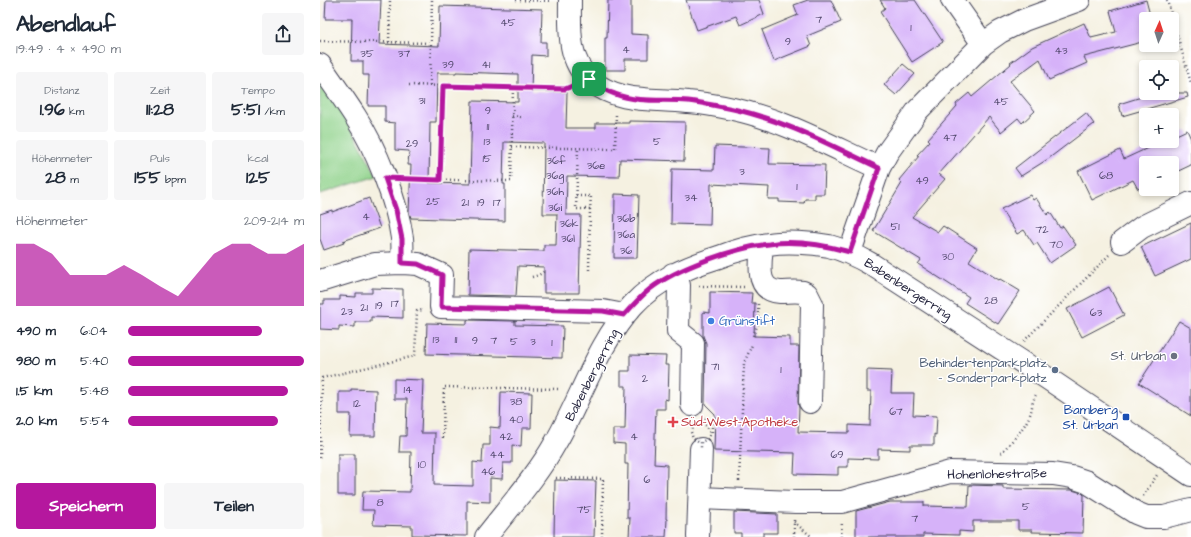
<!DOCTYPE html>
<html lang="de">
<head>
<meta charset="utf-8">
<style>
	body { margin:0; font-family:"Architects Daughter",sans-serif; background:#f6f6f7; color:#1f2937; height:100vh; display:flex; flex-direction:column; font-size:15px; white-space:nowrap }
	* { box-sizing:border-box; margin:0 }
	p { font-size:13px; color:#747a83 }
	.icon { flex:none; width:22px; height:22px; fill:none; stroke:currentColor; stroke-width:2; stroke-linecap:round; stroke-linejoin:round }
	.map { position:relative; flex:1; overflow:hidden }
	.drawer { display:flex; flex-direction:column; background:#fff; width:320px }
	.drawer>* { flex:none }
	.needle { width:26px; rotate:3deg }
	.fabs { position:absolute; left:819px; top:12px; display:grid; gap:8px }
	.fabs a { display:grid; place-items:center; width:40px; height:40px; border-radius:4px; background:#fff; box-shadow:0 2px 6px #0003; font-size:20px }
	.pin { position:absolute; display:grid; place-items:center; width:34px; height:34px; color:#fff; margin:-17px; border-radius:8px; box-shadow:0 2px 6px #0006 }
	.round { display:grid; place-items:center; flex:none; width:42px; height:42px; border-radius:4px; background:#f6f6f7 }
	.overview { display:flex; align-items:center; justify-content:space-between; height:68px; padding:0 16px }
	h1 { font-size:22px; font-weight:700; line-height:30px }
	.metrics { display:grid; grid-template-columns:repeat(3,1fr); gap:6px; height:68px; padding:4px 16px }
	.metrics div { display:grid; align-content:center; border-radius:4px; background:#f6f6f7; text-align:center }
	.metrics b { font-size:17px; font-weight:700 }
	.metrics small { font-size:11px; font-weight:400 }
	.metrics p { font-size:11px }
	.chart { height:112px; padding:8px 16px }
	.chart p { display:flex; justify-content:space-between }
	.chart svg { width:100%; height:72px; margin-top:4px; fill:#b5179e; opacity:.7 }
	.cta { display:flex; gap:8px; margin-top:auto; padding:8px 16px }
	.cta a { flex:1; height:46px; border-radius:4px; background:#b5179e; color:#fff; font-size:16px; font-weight:700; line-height:46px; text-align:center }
	.cta a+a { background:#f6f6f7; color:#1f2937 }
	ul { padding:0 16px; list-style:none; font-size:13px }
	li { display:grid; grid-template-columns:64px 48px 1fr; align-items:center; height:30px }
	li i { height:10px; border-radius:5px; background:#b5179e }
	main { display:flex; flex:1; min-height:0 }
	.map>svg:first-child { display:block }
	.green { fill:#8fd28a; stroke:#587a62 }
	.building { fill:#d6b2f9; fill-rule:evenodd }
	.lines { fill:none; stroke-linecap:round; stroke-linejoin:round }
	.minor-casing { stroke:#424154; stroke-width:24 }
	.path { stroke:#424154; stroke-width:2.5; stroke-dasharray:1 3; stroke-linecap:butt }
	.minor { stroke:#fff; stroke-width:22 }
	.path-bridge { stroke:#424154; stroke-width:2.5; stroke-dasharray:1 3; stroke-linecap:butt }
	.route-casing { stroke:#fff; stroke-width:8 }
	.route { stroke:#b5179e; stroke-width:5 }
	.shop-dot { fill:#3f7fe0; stroke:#fff; stroke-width:1.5 }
	.worship-dot { fill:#6b7280; stroke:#fff; stroke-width:1.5 }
	.service-dot { fill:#5c6f8a; stroke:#fff; stroke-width:1.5 }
	.transit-dot { fill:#1a4fb4; stroke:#fff; stroke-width:1.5 }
	.health-dot { fill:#e0444e; stroke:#fff; stroke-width:1.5 }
	.labels { text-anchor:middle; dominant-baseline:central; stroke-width:3; stroke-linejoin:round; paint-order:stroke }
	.number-label { font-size:11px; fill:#4f466a }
	.street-label { font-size:13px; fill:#22223b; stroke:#fff }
	.shop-label { font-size:13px; fill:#366cbe; stroke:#fff; text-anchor:start }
	.worship-label { font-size:13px; fill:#5b616d; stroke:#fff; text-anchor:end }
	.service-label { font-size:13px; fill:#4e5e75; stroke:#fff; text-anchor:end }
	.transit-label { font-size:13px; fill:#164399; stroke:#fff; text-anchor:end }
	.health-label { font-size:13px; fill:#be3a42; stroke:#fff; text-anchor:start }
</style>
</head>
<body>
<main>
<section class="drawer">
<div class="overview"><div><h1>Abendlauf</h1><p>19:49 · 4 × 490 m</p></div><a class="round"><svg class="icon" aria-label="share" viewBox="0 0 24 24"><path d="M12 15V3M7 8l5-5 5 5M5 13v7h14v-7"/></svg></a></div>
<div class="metrics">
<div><p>Distanz</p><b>1.96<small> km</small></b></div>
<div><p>Zeit</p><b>11:28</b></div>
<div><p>Tempo</p><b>5:51<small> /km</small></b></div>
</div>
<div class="metrics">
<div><p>Höhenmeter</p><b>28<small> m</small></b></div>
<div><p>Puls</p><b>155<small> bpm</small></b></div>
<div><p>kcal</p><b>125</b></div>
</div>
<div class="chart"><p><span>Höhenmeter</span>209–214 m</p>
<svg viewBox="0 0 160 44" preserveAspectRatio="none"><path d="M0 44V6L10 6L20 12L30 25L40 25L50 25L60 19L70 25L80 32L90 38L100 25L110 12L120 6L130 6L140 12L150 12L160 6V44z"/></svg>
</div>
<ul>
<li><b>490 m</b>6:04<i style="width:76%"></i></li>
<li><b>980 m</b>5:40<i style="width:100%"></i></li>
<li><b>1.5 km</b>5:48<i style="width:91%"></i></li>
<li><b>2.0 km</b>5:54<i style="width:85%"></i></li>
</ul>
<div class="cta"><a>Speichern</a><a>Teilen</a></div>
</section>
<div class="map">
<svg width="871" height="537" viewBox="0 0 871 537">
	<rect width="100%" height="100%" fill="#fff"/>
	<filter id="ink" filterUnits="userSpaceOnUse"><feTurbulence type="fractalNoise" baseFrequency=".025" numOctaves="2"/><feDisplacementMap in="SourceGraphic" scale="8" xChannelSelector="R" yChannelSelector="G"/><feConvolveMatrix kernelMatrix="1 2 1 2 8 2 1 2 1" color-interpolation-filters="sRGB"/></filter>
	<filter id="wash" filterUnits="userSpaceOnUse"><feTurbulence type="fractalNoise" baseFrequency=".012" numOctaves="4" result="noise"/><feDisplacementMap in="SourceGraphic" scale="16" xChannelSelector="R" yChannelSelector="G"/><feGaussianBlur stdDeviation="0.9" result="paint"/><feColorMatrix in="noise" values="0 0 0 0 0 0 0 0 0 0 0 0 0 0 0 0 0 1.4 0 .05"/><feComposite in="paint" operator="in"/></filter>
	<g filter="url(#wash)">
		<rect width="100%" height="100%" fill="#f5f1e1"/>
		<path class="green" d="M0 70 57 176 0 194Z"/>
		<g id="blocks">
			<path class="building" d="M6 0H61L59 44 119 46 120 6 222 9 221 42H226V56L212 55 211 91 247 92 246 128H276V123H309V121L365 122 364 161 300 159 299 177 247 176 246 215H261L259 293H224V267L198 266 196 296 148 295 149 249 224 251V245H236L237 214H223L224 143 184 142 183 184H185V221L91 218 89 212 91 165H88L89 151 75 150V123L65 122V106H48L49 75H43V61H31L32 19H5ZM136 72 198 74V102L152 101 150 184 109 183 110 122H116L117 73H136Z
				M288 0H311V34L328 35V59H305V70H285V38H287Z
				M366 0H439L444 14 420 25 416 16 377 30Z
				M488 0H511L521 22 487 36 491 46 454 61 442 30 478 15 474 5Z
				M560 0H595L623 42 592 62 560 12 565 8Z
				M826 0 831 19H826V41L764 57 767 63 729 80 720 59 690 81 715 111 702 123 698 118 681 132 669 117 619 174 625 179 592 217 618 232 623 226 657 248 649 261 679 280 680 279 700 291 678 324 645 303 649 297 598 264 601 260 553 231 582 183 579 180 599 156 597 155 610 141 608 139 637 106 636 104 649 93 652 97 691 64 690 63 712 47 764 23 771 38 796 32 790 11Z
				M583 64 595 74 576 95 564 85Z
				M834 93H867L868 97 802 116 799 104Z
				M766 113 774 124 728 159 701 176 695 168Z
				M867 130 871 139V165L852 174V163H826V185L818 189 813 180 772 200 758 171 800 150 804 159 843 141H852V137Z
				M395 146 450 148 449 164 505 165 504 194H495V199H485L484 203 459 202V199H448L449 187 391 184 390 225 351 224 352 169 394 170Z
				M295 194 319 195 317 258H294Z
				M710 195 713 200 716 198 727 215 730 212 740 228 743 226 756 245 730 263 717 243 714 245 704 230 697 234 681 209Z
				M49 198 60 228 23 241 24 243 4 250 0 239V214L12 210V212Z
				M871 223V259L835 276 821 247Z
				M789 287 804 315 762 337 747 309Z
				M52 288 83 289V318L51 317V322H35V327L19 326V330L0 329V304H4V300H20V296L36 297V293H52Z
				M390 292 432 293 431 303H435L434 336 470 337V346H479L478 402 479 408 478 432 529 433V425L550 426 551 391H547V370L572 371 571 393H594L593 415 617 416 616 435 614 434V445H590V450L558 449V459L528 458V467H518V475L474 474 475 453 394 451 395 414 385 404 386 343 383 336V312L390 313Z
				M147 320 195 321V325L243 326 242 358 106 354 107 323 147 324Z
				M859 321 871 328V416L819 383Z
				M310 355 346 356 345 365H349L348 400 345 399V409H336L334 464 347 465 346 519H347L346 537H309L310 518H307L308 464H305V444L293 443V429H305L306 386H301V371H310Z
				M74 379 103 380 101 433H115L114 485 153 486V462L162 463 163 445H170V427L180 428 181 392 212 393 211 428H202L201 446 192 445V463H183L182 479 170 478V502L147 501V536L92 535V526L53 525 54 510H42L43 491 90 492 91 452H79L80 436H86L87 399H74Z
				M31 389 56 390 55 436H30L31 414H19V392H31Z
				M18 454H35V495H18Z
				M235 480 276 481 274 537H234Z
				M649 485 683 486V489L752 490 762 493 764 495 763 533 712 532V530H698V521H653V532L639 531V535L603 534V537H536V511L570 502H604V506L648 507Z
				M414 512 457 514V533H443V537H421V533H414Z"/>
		</g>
	</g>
	<g filter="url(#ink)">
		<use href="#blocks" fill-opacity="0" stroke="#424154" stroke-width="1"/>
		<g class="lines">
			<g class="minor-casing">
				<path id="minor" d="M250 0C250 27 247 60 270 80 299 104 333 98 368 102 383 103 399 106 413 109 465 120 512 147 559 168
					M632 0 663 44
					M0 65C12 82 24 99 35 116 56 148 77 201 82 238 83 246 82 255 82 263
					M802 242 822 227 871 203
					M442 245C441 263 434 290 460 292 468 292 475 291 483 292L487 294 492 304 490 402
					M530 252 559 168 567 153 598 110 663 44 680 32 704 20 759 0
					M353 274 359 285 358 331 373 343 372 405
					M0 281 55 264 82 263 98 264 122 275 121 307 283 311 304 315
					M380 498 475 502H522L630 472 733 474 752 477 767 482 816 513 826 517H844L871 510
					M166 537C190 506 217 476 236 442 262 397 277 344 313 305 336 280 367 267 399 257 415 251 432 246 449 244 466 241 492 243 509 246 524 250 537 256 551 264L727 378 871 475
					M378 537 381 449"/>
			</g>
			<path class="path" d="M196 0 232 1
				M847 0 871 83
				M0 41 111 43
				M69 42 70 0
				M89 85 245 89 250 87
				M110 85 112 0
				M192 116 202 117
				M192 147 295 149 296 114
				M86 179 191 181 193 88
				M120 179 123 86
				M256 196H271L270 209H256L258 148
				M269 270 270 209
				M212 277 219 275 226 270
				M379 286 424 287
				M433 336 438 324V304
				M704 341 789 255
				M385 418 392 425V434
				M123 438 124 387 241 389
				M681 453C691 442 703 430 709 417 713 409 711 402 717 393
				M0 458 2 378 95 356 97 311 103 310
				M236 478 283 479 282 537
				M419 481 424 363 432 345
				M823 496 837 475
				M474 522 492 537
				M474 537V520
				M521 537 522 522"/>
			<use href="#minor" class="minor"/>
			<path class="path-bridge" d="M378 442 373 439 371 432 374 426 381 423 387 426 390 433 388 439 381 442V449"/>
		</g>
	</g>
	<g class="lines" filter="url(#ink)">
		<g class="route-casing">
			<path id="route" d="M269 79C277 85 285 91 295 94 318 103 344 99 368 101 383 103 398 106 413 109 464 120 512 146 559 168L530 252C504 245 475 240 449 244 414 248 357 268 330 289 320 297 312 306 304 315L283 311 121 307 122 275 98 264 82 263V239L76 210 65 178 120 180 123 86 245 89Z"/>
		</g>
		<use href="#route" class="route"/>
	</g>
	<circle class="shop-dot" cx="391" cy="321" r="4"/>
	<circle class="worship-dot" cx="854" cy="356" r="4"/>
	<circle class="service-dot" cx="735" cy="370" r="4"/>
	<rect class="transit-dot" x="802" y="413" width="8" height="8" rx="2"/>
	<path class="health-dot" d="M351 416h4v4h4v4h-4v4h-4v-4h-4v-4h4z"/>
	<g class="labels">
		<g class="number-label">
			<text x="499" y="19">7</text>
			<text x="188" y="22">45</text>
			<text x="591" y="27">1</text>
			<text x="468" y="41">9</text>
			<text x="306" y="49">4</text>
			<text x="741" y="50">43</text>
			<text x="47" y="53">35</text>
			<text x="84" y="53">37</text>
			<text x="128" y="64">39</text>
			<text x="166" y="64">41</text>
			<text x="102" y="100">31</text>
			<text x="681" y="101">45</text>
			<text x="168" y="110">9</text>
			<text x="168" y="126">11</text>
			<text x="630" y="137">47</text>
			<text x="167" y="141">13</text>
			<text x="337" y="141">5</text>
			<text x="92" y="143">29</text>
			<text x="167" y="158">15</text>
			<text x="236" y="160">36f</text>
			<text x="276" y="165">36e</text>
			<text x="422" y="171">3</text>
			<text x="235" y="175">36g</text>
			<text x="786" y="175">68</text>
			<text x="602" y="180">49</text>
			<text x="477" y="186">1</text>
			<text x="235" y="191">36h</text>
			<text x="371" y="197">34</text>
			<text x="113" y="201">25</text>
			<text x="145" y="202">21</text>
			<text x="161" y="202">19</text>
			<text x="177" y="202">17</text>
			<text x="235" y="207">36i</text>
			<text x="46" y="216">4</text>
			<text x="306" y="218">36b</text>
			<text x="249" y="223">36k</text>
			<text x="575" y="226">51</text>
			<text x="722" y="229">72</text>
			<text x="306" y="234">36a</text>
			<text x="248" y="238">36l</text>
			<text x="736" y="244">70</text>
			<text x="306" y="250">36</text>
			<text x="628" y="256">30</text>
			<text x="671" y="300">28</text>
			<text x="75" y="303">17</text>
			<text x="59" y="305">19</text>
			<text x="44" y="307">21</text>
			<text x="27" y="311">23</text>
			<text x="776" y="312">63</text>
			<text x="116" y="339">13</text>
			<text x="136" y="339">11</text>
			<text x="155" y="340">9</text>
			<text x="174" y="340">7</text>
			<text x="194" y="341">5</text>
			<text x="213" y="341">3</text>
			<text x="232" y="342">1</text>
			<text x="395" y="366">71</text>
			<text x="461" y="369">1</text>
			<text x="325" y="378">2</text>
			<text x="88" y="389">14</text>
			<text x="196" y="401">38</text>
			<text x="37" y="403">12</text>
			<text x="576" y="411">67</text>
			<text x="196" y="419">40</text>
			<text x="186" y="436">42</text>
			<text x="314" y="436">4</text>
			<text x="177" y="454">44</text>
			<text x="517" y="454">69</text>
			<text x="102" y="464">10</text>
			<text x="168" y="471">46</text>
			<text x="327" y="479">6</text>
			<text x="60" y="502">8</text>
			<text x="706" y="506">5</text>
			<text x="264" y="509">75</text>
			<text x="595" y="518">7</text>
		</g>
		<g class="street-label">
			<text transform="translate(588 289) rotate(33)">Babenbergerring</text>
			<text transform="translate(272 375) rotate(-63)">Babenbergerring</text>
			<text transform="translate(677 474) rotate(-1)">Hohenlohestraße</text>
		</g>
		<g class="shop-label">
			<text x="399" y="321">Grünstift</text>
		</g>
		<g class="worship-label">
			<text x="846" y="356">St. Urban</text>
		</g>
		<g class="service-label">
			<text x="727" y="363">Behindertenparkplatz<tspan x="727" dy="15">- Sonderparkplatz</tspan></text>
		</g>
		<g class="transit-label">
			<text x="798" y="410">Bamberg<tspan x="798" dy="15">St. Urban</tspan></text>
		</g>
		<g class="health-label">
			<text x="361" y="422">Süd-West-Apotheke</text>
		</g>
	</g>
</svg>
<div class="fabs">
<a><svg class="needle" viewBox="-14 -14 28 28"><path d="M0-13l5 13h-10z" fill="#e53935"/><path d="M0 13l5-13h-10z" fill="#747a83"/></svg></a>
<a><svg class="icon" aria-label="locate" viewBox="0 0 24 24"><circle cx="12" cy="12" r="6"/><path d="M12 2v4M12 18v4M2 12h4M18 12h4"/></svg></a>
<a>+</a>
<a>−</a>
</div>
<div class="pin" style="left:269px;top:79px;background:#1e9e55"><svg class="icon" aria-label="arrive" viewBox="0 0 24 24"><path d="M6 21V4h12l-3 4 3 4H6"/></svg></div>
</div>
</main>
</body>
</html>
